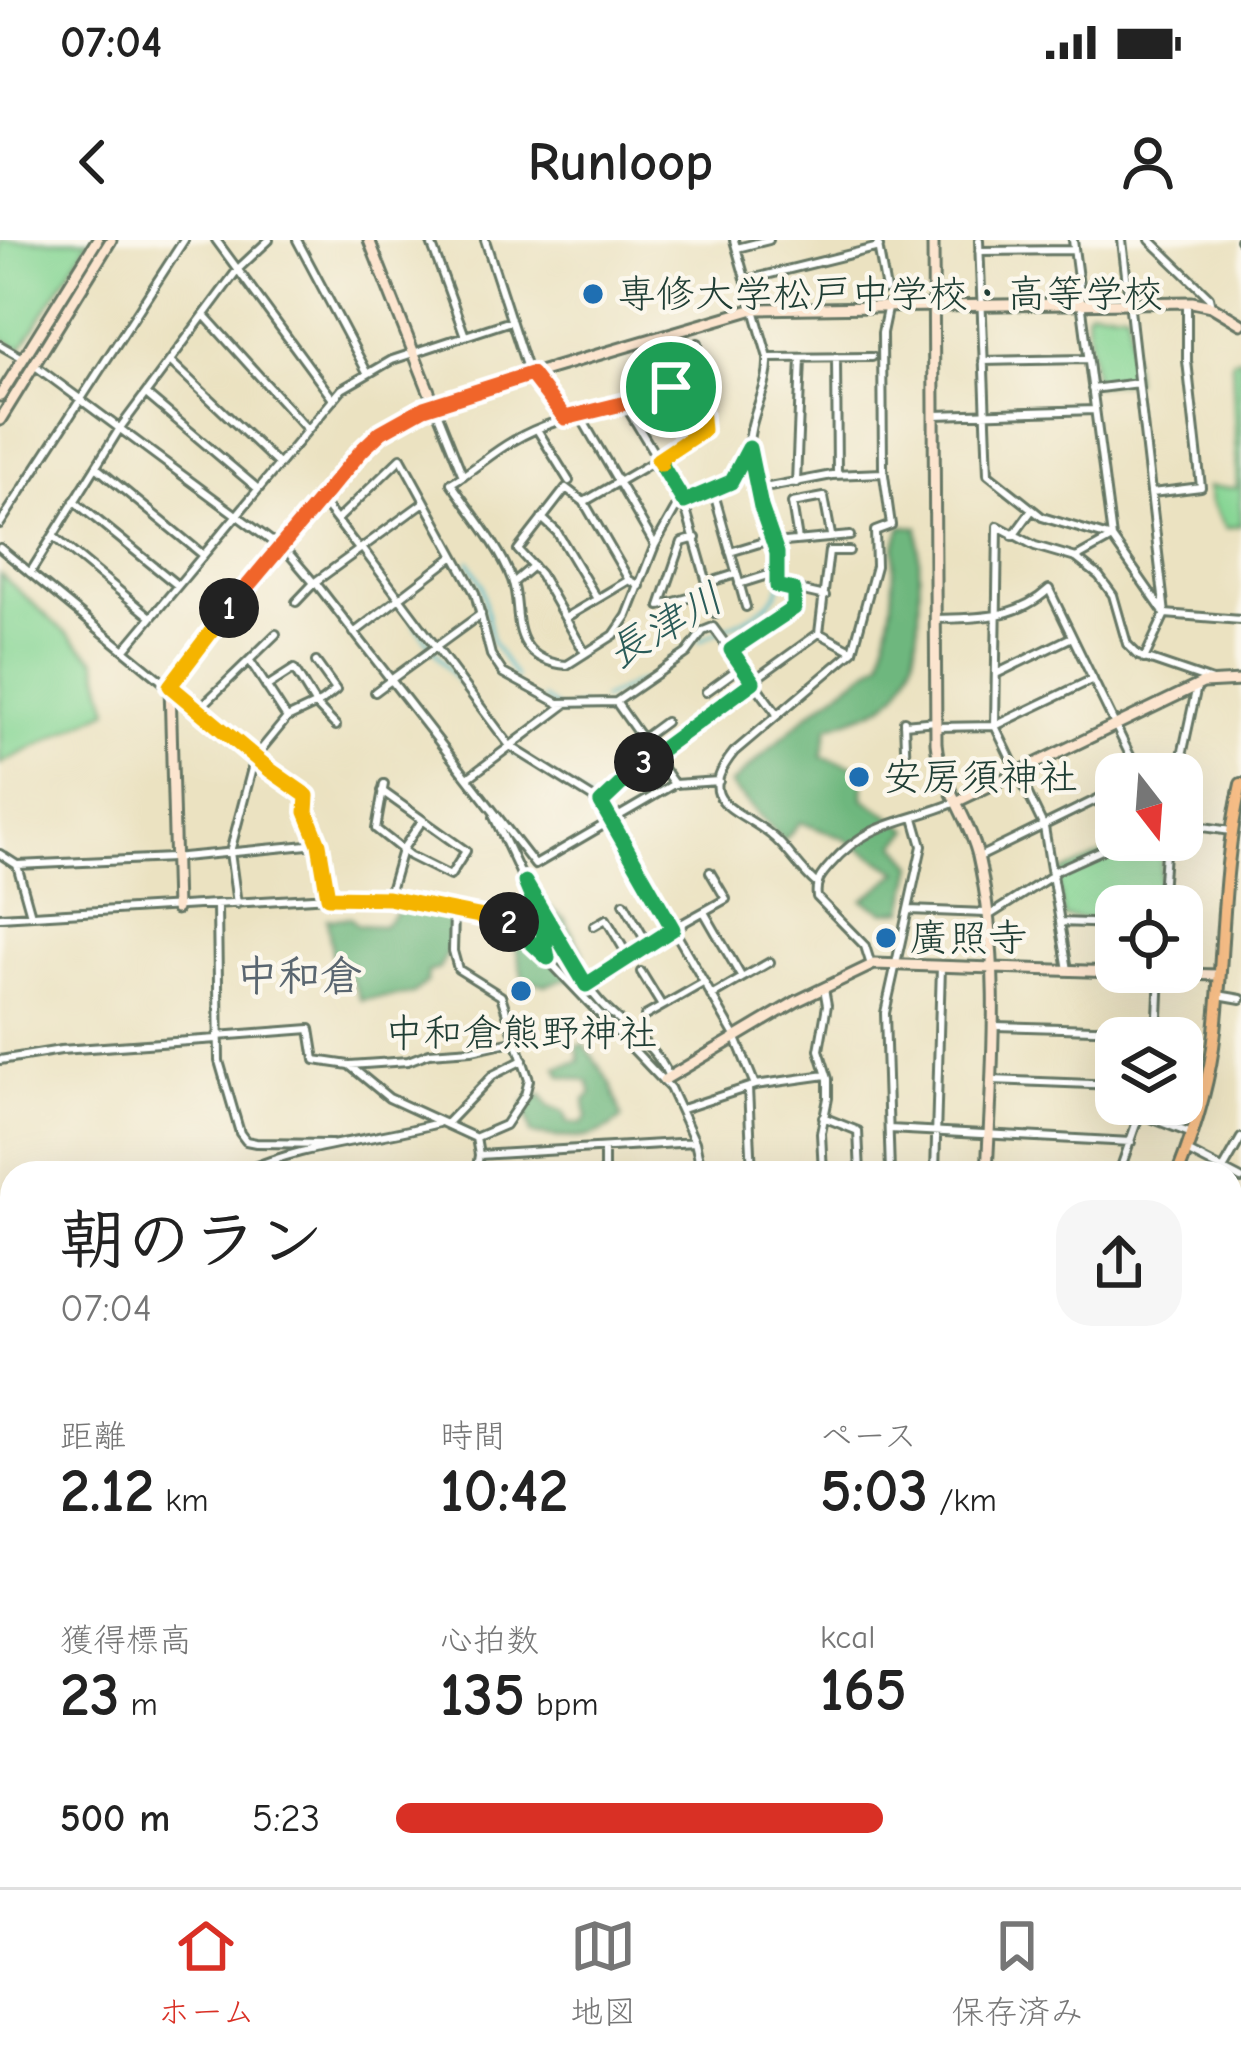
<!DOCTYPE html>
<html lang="ja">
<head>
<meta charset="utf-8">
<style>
	body { margin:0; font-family:"Comic Neue","Klee One",sans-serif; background:#f6f6f6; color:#222; height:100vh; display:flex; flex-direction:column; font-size:45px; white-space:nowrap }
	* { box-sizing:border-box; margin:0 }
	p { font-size:39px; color:#767676 }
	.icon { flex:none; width:66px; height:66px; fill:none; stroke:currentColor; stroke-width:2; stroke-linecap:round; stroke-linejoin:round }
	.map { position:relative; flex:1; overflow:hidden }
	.side { position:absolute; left:0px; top:921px; width:1242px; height:726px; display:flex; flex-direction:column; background:#fff; border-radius:36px 36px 0 0; box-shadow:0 12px 48px #0002 }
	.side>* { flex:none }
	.needle { width:78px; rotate:163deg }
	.fabs { position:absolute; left:1095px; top:513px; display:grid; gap:24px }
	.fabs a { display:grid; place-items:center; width:108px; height:108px; border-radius:24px; background:#fff; box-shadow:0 12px 48px #0002; font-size:60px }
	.pin { position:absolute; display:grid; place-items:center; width:102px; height:102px; color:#fff; margin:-51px; border:6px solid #fff; border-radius:50%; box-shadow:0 3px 12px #0007 }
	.km { position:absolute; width:60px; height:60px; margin:-30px; border-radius:50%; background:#222; color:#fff; font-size:33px; line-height:60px; text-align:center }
	.round { display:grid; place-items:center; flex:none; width:126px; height:126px; border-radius:36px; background:#f6f6f6 }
	.overview { display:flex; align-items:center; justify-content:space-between; height:204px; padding:0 60px }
	h1 { font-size:66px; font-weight:800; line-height:90px }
	.metrics { display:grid; grid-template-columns:repeat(3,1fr); gap:18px; height:204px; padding:12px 60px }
	.metrics div { display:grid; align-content:center }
	.metrics b { font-size:60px; font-weight:800 }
	.metrics small { font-size:33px; font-weight:400 }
	.metrics p { font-size:33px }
	ul { padding:0 60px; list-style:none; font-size:39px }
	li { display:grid; grid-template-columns:192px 144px 1fr; align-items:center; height:90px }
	li i { height:30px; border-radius:15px; background:#d93025 }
	.status { display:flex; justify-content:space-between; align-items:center; height:84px; padding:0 60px; background:#fff; direction:ltr }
	.status svg { height:33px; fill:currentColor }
	header { display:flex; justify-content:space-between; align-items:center; height:156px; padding:0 60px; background:#fff; font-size:54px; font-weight:800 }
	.menu { display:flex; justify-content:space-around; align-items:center; height:168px; border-top:3px solid #e0e0e0; background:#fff; font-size:33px; color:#767676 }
	.menu a { display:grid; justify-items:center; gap:6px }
	.menu .on { color:#d93025 }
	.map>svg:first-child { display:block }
	.green { fill:#88d695; stroke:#548a64; stroke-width:3 }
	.forest { fill:#6eb77e; stroke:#467a59; stroke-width:3 }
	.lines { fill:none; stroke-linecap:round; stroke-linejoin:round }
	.stream { stroke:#4ebbc9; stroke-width:3 }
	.street-casing { stroke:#667765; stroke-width:12 }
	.secondary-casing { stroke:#667765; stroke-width:15 }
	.highway-casing { stroke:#667765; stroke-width:16 }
	.street { stroke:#fff; stroke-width:6 }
	.secondary { stroke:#fce5cf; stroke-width:9 }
	.highway { stroke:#f7be87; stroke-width:10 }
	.split-1-casing { stroke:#fff; stroke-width:24 }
	.split-2-casing { stroke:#fff; stroke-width:24 }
	.split-3-casing { stroke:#fff; stroke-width:24 }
	.split-4-casing { stroke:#fff; stroke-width:24 }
	.split-5-casing { stroke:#fff; stroke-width:24 }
	.split-1 { stroke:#f0652b; stroke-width:15 }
	.split-2 { stroke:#f5b400; stroke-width:15 }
	.split-3 { stroke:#22a559; stroke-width:15 }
	.split-4 { stroke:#22a559; stroke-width:15 }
	.split-5 { stroke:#f5b400; stroke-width:15 }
	.poi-dot { fill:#1f6fb2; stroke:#fbf7ec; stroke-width:4.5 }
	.labels { text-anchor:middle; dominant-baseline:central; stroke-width:9; stroke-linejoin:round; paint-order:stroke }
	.poi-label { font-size:39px; fill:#1f3d34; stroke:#fbf7ec; text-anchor:start }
	.water-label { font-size:42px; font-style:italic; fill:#2b5c59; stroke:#fbf7ec }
	.neighbourhood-label { font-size:42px; font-weight:bold; fill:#5a6670; stroke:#fbf7ec }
</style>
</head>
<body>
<div class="status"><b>07:04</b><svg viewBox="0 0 49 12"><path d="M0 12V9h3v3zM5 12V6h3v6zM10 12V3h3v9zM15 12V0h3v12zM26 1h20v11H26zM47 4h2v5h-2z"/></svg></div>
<header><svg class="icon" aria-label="back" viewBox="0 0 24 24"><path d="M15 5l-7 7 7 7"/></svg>Runloop<svg class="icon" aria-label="person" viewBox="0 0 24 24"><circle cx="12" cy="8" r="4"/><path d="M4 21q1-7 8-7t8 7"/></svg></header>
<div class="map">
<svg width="1241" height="1647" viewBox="0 0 1241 1647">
	<rect width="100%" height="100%" fill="#fbf7ec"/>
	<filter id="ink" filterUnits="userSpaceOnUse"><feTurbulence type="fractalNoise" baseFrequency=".00833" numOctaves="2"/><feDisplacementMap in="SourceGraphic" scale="24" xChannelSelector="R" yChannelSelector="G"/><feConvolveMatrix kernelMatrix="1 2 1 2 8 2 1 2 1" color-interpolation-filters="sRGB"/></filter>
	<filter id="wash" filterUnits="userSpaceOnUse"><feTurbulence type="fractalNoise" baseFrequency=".004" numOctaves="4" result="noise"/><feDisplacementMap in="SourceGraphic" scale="48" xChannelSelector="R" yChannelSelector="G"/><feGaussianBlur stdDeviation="2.7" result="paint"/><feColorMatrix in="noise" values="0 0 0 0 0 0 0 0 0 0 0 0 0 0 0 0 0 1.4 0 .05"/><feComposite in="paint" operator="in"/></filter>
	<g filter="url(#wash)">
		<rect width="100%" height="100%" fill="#ebe2c1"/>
		<path class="green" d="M0 0H89L21 109 0 97Z
			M1090 69 1127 71 1134 141 1095 145 1086 73Z
			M1241 117V285L1226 288 1211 262 1208 247 1237 248 1232 121Z
			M0 334 96 420 109 470 0 524Z
			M1133 600H1163L1158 666H1116V681L1064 677 1057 635Z"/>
		<path class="forest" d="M902 286 918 287C919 334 929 428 889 461 874 473 846 480 828 487L822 517 864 529 863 558 910 590 896 604 914 625 904 670 885 672 863 660 899 632 843 598 800 582 784 601 730 545 811 472 882 420 892 363 895 306Z
			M545 663 565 680 584 714 577 720 594 755 591 756 573 737 546 745 523 739 516 707 496 695 495 686 522 694 544 684 540 664Z
			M401 668 451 677 449 708 439 729 428 732 427 742 413 754 361 760 348 733 333 719 327 679 351 678 357 685 383 686Z
			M584 804 611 844 622 878C594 905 565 898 531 894L524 863 541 854 549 866 564 872 568 883 582 884 587 878 585 860 592 853 588 841 561 836 557 827 580 821 577 806Z"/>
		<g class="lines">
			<path class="stream" d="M469 321 482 344 492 402 516 438
				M413 382 461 446
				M699 401C740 378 798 369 779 309
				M669 421 686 409
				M543 458 562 472 581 466
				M602 459 642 440
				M510 511 595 564
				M0 1116 12 1115
				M1230 1129 1241 1132"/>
		</g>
	</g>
	<g filter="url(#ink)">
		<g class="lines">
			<g class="street-casing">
				<path id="street" d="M216 0 332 158
					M297 0 367 132
					M430 0 465 96
					M485 0 529 135
					M734 0 768 118C770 148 748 177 749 209 749 256 786 299 777 345L825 356
					M877 0 886 50
					M979 0 988 234 1042 277 1112 298
					M1073 0 1112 298 1165 374 1241 380
					M1122 0 1165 374 1144 419
					M1150 0 1209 57 1211 66
					M1240 0H1241
					M737 8 769 0
					M979 11 1074 10
					M746 40 879 7
					M204 75 306 188
					M0 105 23 118
					M836 117 837 234
					M768 118 872 117
					M983 121 1087 119
					M171 122 277 223
					M34 125 278 306
					M531 134 565 178
					M699 145C673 147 661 153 636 160 595 172 551 178 513 201 491 213 473 231 451 243 472 274 499 305 512 340 520 360 514 385 526 404 534 418 552 424 567 425L614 395 627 376 655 305 677 266 731 242 749 208
					M1092 149 1138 143
					M146 154 257 248
					M624 163 684 263 716 374
					M434 164 463 236
					M579 174 655 305
					M935 175 1095 170
					M538 191 569 241
					M96 227 202 314
					M796 243 801 118
					M764 248 832 235 883 233
					M713 250 746 367
					M1152 253 1201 247 1187 121V62
					M320 259 358 308
					M74 261 177 345
					M584 262 566 248 518 310 540 334 585 413
					M542 278 557 292 597 359
					M337 280 401 218 475 353 491 415 503 433 558 463 616 462 687 413 703 391 713 387 777 474
					M0 284 184 0
					M53 296 151 377
					M1013 296 1032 270
					M696 298 682 302 660 366 710 352
					M798 300 792 263 824 257 831 295
					M774 303 850 296
					M0 308 270 530 307 556 306 572 319 604 328 657
					M362 308 510 506 601 563 735 796 755 845
					M730 312 763 302
					M291 316 314 343
					M1076 318 1112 298
					M30 333 120 188 238 29 269 0
					M315 342 535 625 674 544 719 541
					M513 343 533 326
					M707 343 736 334
					M739 344 771 334
					M640 346 629 340 584 262 701 194 698 103
					M296 362 315 342 423 263
					M565 378 629 340
					M936 379C978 378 1017 379 1049 349L1139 534
					M354 393 454 316
					M819 393 829 311H849
					M125 409 342 149 392 120 511 81
					M731 410 794 368V350
					M250 421 287 478
					M996 434 1072 397
					M392 439 481 374
					M266 447 294 429 316 465 336 486
					M375 452 391 440
					M706 452 742 426
					M616 462 674 544
					M198 470 276 394
					M904 481 906 532
					M904 484 936 481
					M936 487 995 486 1093 439
					M642 499 665 482
					M1148 534 1181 519
					M1178 534 1197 446
					M468 538 566 464
					M382 551 466 611 450 636 410 616 376 589 384 544
					M601 563 653 513 819 393 853 411
					M494 577 524 641
					M1182 584 1231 591
					M0 614 17 625 31 675
					M979 617 1116 550
					M17 625 172 618 318 604
					M1053 632 1124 600
					M525 642C554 679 568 726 600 762 624 789 655 803 669 837
					M817 644C799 629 788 608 771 595 739 568 692 564 734 512L853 411 876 326 875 291 891 285 883 228 882 93 887 69
					M530 653 543 688 547 715
					M388 658 402 610 422 581
					M624 663 647 703
					M237 664 230 612 255 517 287 478 321 462 336 450 316 422
					M217 666 219 821 240 893 246 901 256 903 331 904
					M1161 666 1166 600
					M909 670 986 673
					M704 672 742 738 770 722
					M454 673 453 711 458 729 501 756 529 840 525 855 505 885 477 897
					M990 675 1053 635
					M0 677 346 656 388 658 514 684 670 848 695 902 702 933
					M1060 682 1116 684
					M594 686 606 679 628 716
					M871 725 865 706 817 657C815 642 821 635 831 624 869 580 907 583 956 562
					M1068 730 1044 587 995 486 998 286 1035 306 1076 318 1099 336 1113 355 1127 404 1139 416 1212 441
					M641 732 662 766
					M587 744 647 703 726 659 710 632
					M1218 755 1241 759
					M711 756 742 738
					M645 776 703 743
					M995 786 1159 791
					M217 796 310 789 315 820 349 825 389 858 476 898 479 915 476 933
					M1157 798 1160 732
					M0 820 61 810 217 799
					M350 825 408 821 429 813 472 810 517 800
					M991 840 1116 845
					M748 848 752 933
					M682 869 755 845 826 835
					M1140 874 1192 894
					M823 877 858 891 860 933
					M446 884 493 835 523 820
					M889 889 1131 902
					M604 910V933
					M1187 911 1241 939
					M479 915 695 902
					M240 933C302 904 372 901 438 883
					M823 933 821 893 828 858V839L819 810 827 765 824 748
					M890 933 885 773 922 606 914 578
					M935 933 941 726
					M1119 933 1143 864
					M1221 933 1241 898
					M0 966 12 965
					M1230 1076 1241 1080
					M1230 1122 1241 1126
					M1 1155 12 1183
					M1230 1165 1241 1139
					M1230 1214H1241
					M0 1263 12 1258
					M1240 1429 1241 1412
					M0 1447 12 1476
					M0 1504 12 1499
					M1230 1527 1241 1525
					M0 1575 12 1605
					M75 1635 79 1647
					M184 1635 188 1647
					M239 1635 244 1647
					M295 1635 300 1647
					M401 1635 406 1647
					M519 1635 530 1647
					M558 1635 568 1647
					M622 1635 641 1647
					M709 1635 732 1647
					M989 1635 1023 1647
					M0 1644 23 1635
					M41 1647 71 1635
					M317 1647 346 1635
					M441 1647 446 1635
					M583 1647 592 1635
					M678 1647 685 1635
					M771 1647 774 1635
					M891 1647 894 1635
					M956 1647 967 1635"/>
			</g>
			<g class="secondary-casing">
				<path id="secondary" d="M369 0 434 164
					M933 0 936 503C940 544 969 577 978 616 1002 721 992 827 987 933
					M0 156 97 0
					M0 180 111 0
					M956 562 1203 443 1241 441
					M176 669 170 445 278 306 362 210 398 181 434 164 529 135 754 69 1192 62 1211 66 1241 84
					M1118 732 1218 735
					M664 840 797 761 874 724 1116 732
					M1230 1084 1241 1087
					M1230 1115 1241 1118
					M0 1315 12 1346
					M1230 1431 1241 1429
					M126 1635 130 1647
					M1048 1647 1058 1635"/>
			</g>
			<g class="highway-casing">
				<path id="highway" d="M1178 933C1196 887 1210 840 1215 791 1224 708 1222 626 1241 544
					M830 1647 834 1635"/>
			</g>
			<use href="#street" class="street"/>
			<use href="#secondary" class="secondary"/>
			<use href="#highway" class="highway"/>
		</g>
	</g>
	<g class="lines" filter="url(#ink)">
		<g class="split-1-casing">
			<path id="split-1" d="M229 368 362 210 381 192 424 168 531 134 565 178 638 160 671 147"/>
		</g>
		<g class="split-2-casing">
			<path id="split-2" d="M229 368 170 446 270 530 307 556 306 572 319 604 328 657 388 658 509 682"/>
		</g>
		<g class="split-3-casing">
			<path id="split-3" d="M509 682 548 718 540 678 525 642 586 745 673 689 601 563 644 522"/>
		</g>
		<g class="split-4-casing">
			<path id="split-4" d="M644 522 753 442 731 410 794 368V350L777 346V313L761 267 749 208 731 242 684 262 661 224"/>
		</g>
		<g class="split-5-casing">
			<path id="split-5" d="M661 224 658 220 703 190 699 145 671 147"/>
		</g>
		<use href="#split-1" class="split-1"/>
		<use href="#split-2" class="split-2"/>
		<use href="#split-3" class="split-3"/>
		<use href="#split-4" class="split-4"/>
		<use href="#split-5" class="split-5"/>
	</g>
	<g class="poi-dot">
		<circle cx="593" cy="54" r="12"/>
		<circle cx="859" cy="537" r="12"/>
		<circle cx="886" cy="698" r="12"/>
		<circle cx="521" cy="751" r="12"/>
	</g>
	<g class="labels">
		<g class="poi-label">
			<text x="617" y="54">専修大学松戸中学校・高等学校</text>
			<text x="883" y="537">安房須神社</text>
			<text x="910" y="698">廣照寺</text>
			<text x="521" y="793" text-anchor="middle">中和倉熊野神社</text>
		</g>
		<g class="water-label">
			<text transform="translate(665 386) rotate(-30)">長津川</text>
		</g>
		<g class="neighbourhood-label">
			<text x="299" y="736">中和倉</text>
		</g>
	</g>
</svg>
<div class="fabs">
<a><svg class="needle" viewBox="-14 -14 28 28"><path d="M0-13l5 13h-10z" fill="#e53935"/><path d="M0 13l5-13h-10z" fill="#767676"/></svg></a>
<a><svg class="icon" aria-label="locate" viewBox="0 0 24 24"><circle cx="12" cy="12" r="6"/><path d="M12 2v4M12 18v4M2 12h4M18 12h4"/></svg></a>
<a><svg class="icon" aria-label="layers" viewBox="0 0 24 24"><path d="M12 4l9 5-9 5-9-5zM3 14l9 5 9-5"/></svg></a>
</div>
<div class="pin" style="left:671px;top:147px;background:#1e9e55"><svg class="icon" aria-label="arrive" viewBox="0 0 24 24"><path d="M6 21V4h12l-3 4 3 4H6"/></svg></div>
<b class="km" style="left:229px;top:368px">1</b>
<b class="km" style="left:509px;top:682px">2</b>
<b class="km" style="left:644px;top:522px">3</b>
<section class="side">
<div class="overview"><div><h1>朝のラン</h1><p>07:04</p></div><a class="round"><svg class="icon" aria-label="share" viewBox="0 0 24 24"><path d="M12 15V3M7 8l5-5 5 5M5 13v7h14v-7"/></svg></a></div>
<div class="metrics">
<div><p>距離</p><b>2.12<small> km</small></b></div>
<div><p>時間</p><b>10:42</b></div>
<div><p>ペース</p><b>5:03<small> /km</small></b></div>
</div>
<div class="metrics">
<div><p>獲得標高</p><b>23<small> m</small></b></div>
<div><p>心拍数</p><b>135<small> bpm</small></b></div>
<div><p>kcal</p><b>165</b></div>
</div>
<ul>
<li><b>500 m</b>5:23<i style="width:62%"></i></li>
</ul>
</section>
</div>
<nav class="menu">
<a class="on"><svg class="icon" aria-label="home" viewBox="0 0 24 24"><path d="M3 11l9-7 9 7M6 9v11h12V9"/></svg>ホーム</a>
<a><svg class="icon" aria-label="map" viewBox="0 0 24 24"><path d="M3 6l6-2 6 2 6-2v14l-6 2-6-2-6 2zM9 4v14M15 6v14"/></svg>地図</a>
<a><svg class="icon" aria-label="saved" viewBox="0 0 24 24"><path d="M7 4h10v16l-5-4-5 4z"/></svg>保存済み</a>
</nav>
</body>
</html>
